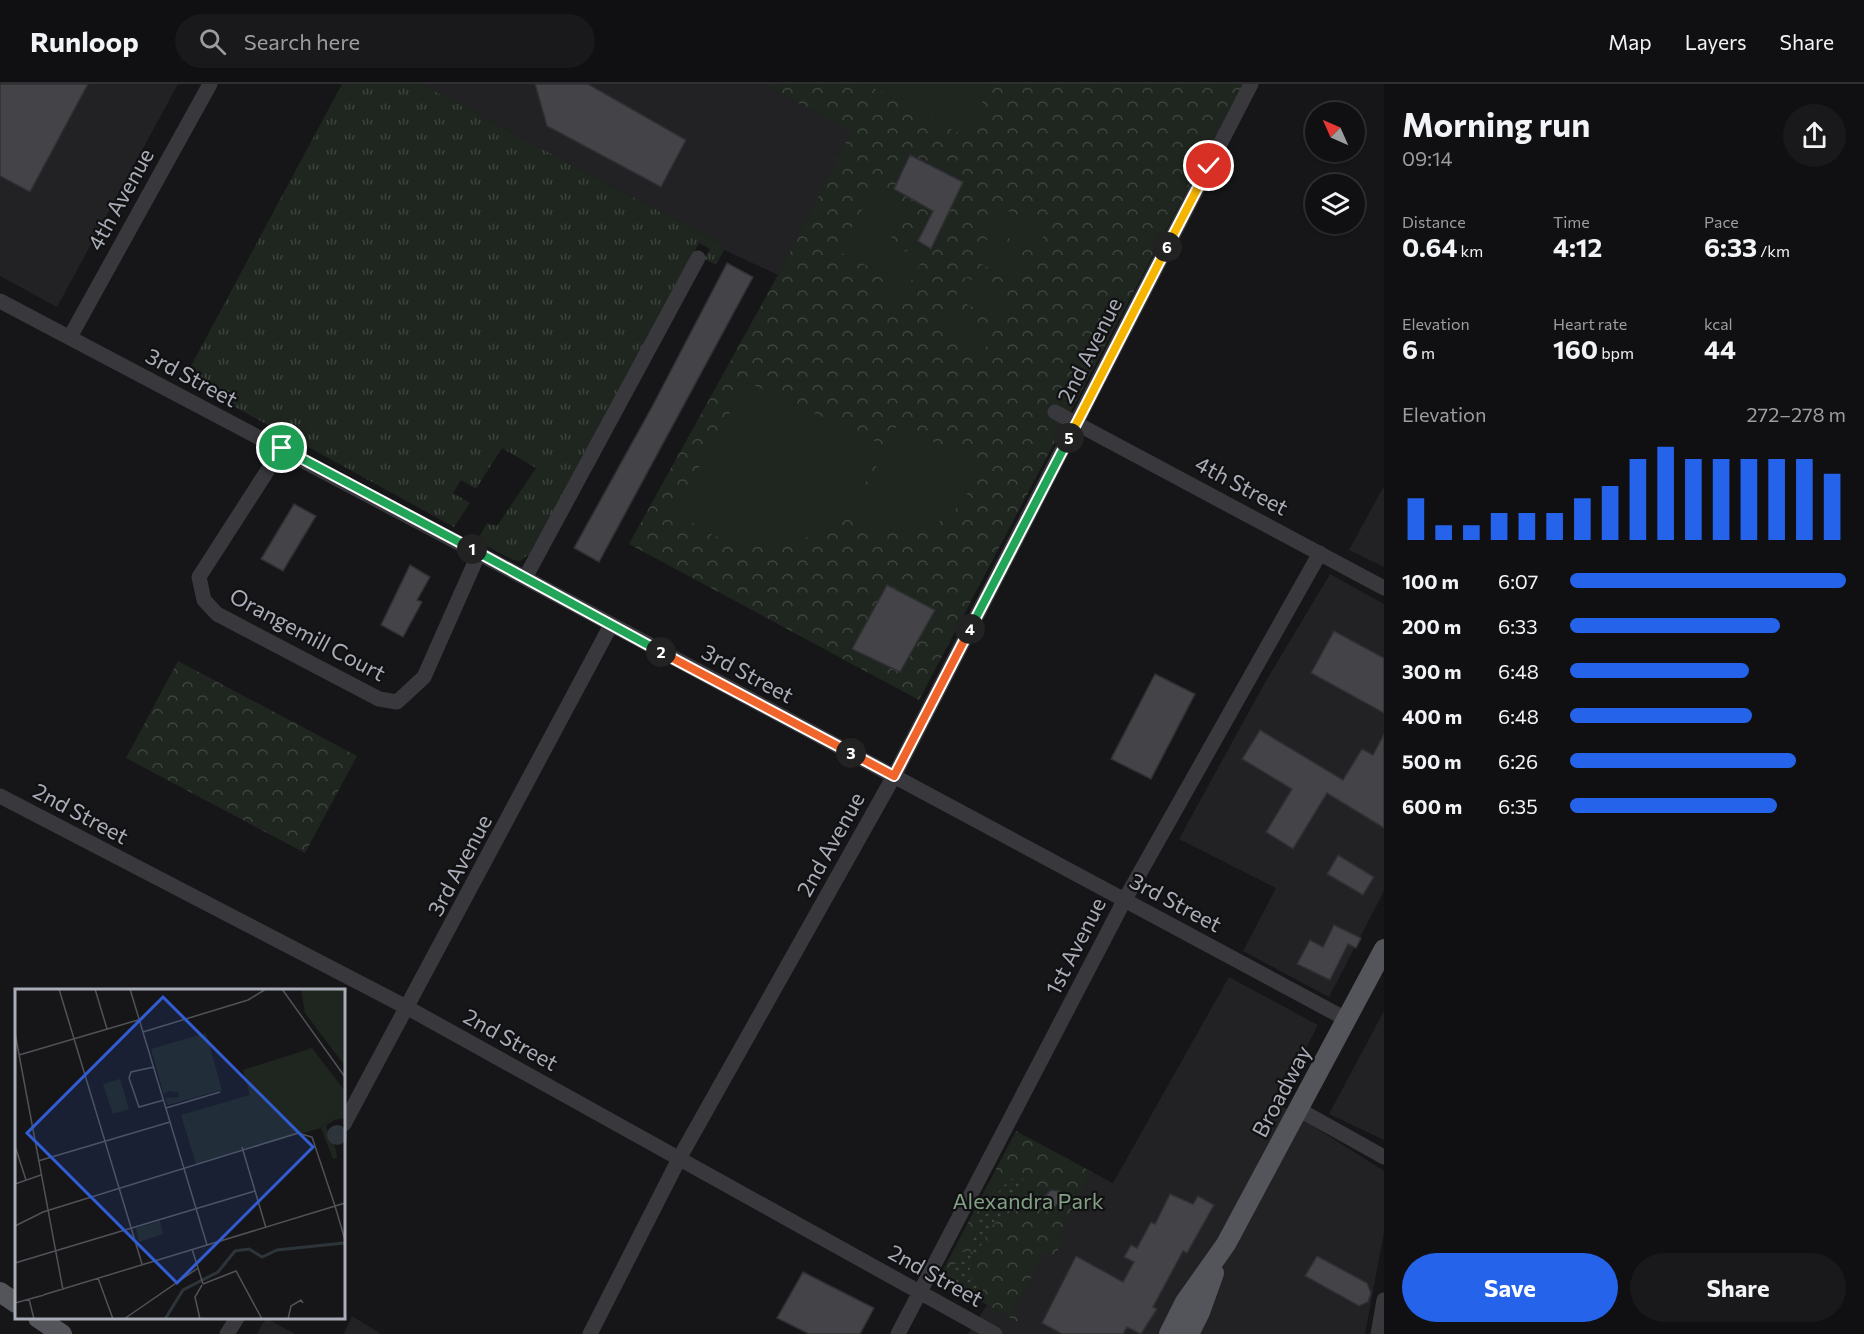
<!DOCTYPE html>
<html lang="en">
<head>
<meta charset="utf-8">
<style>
	body { margin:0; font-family:Commissioner,sans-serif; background:#19191b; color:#f1f3f6; height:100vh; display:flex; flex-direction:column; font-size:22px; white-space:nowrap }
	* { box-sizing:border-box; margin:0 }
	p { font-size:20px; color:#9c9d9f }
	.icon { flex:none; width:33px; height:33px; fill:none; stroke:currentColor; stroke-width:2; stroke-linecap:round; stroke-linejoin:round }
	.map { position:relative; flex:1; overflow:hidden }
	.sheet { display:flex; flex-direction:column; background:#101012; width:480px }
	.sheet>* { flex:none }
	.needle { width:39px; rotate:315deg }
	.controls { position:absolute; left:1305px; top:18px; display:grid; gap:12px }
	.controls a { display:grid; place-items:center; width:60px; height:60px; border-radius:50%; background:#101012; box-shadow:0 2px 4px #0004,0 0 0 2px #303032; font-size:30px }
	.pin { position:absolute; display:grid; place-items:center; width:51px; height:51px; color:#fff; margin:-26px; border:3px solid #fff; border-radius:50%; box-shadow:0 2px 6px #0007 }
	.km { position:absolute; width:30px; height:30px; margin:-15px; border-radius:50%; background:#222; color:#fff; font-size:16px; line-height:30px; text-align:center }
	.round { display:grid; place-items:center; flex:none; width:63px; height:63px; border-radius:32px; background:#19191b }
	.summary { display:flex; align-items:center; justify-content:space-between; height:102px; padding:0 18px }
	h1 { font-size:33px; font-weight:700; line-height:45px }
	.stats { display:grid; grid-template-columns:repeat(3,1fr); gap:9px; height:102px; padding:6px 18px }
	.stats div { display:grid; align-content:center }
	.stats b { font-size:26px; font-weight:700 }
	.stats small { font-size:16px; font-weight:400 }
	.stats p { font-size:16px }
	.chart { height:168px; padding:12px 18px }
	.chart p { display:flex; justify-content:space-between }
	.chart svg { width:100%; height:108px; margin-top:6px; stroke:#2563eb; stroke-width:6 }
	.button { display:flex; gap:12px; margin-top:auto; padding:12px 18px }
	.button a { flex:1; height:69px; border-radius:36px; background:#2563eb; color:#fff; font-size:24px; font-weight:700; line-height:69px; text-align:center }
	.button a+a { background:#19191b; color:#f1f3f6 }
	ul { padding:0 18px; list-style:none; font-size:20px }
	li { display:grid; grid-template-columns:96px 72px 1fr; align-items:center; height:45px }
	li i { height:15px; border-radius:8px; background:#2563eb }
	header { display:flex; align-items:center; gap:36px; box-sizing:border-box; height:84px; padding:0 30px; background:#101012; border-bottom:2px solid #303032 }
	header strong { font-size:28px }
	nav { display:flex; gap:33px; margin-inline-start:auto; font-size:21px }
	.search { width:420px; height:54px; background:#19191b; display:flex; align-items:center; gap:15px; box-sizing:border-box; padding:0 21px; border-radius:33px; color:#9c9d9f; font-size:22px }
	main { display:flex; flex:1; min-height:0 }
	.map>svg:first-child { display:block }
	.built { fill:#222225 }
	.grass { fill:url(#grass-tufts) }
	.park { fill:url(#park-crowns) }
	.garden { fill:url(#garden-dots) }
	.pitch { fill:#1f261f }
	.building { fill:#434348; stroke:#303034; stroke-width:1.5 }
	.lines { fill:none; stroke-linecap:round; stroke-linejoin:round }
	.minor { stroke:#38383d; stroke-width:15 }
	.major { stroke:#54555b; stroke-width:20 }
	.split-1-casing { stroke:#fff; stroke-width:12 }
	.split-2-casing { stroke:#fff; stroke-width:12 }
	.split-3-casing { stroke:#fff; stroke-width:12 }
	.split-4-casing { stroke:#fff; stroke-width:12 }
	.split-5-casing { stroke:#fff; stroke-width:12 }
	.split-6-casing { stroke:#fff; stroke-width:12 }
	.split-7-casing { stroke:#fff; stroke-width:12 }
	.split-1 { stroke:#22a559; stroke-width:8 }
	.split-2 { stroke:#22a559; stroke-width:8 }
	.split-3 { stroke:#f0652b; stroke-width:8 }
	.split-4 { stroke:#f0652b; stroke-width:8 }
	.split-5 { stroke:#22a559; stroke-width:8 }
	.split-6 { stroke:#f5b400; stroke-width:8 }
	.split-7 { stroke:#f5b400; stroke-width:8 }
	.labels { text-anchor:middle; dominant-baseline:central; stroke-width:4.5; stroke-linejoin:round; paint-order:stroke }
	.street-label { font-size:22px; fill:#a9adb7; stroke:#111113 }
	.park-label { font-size:22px; fill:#82a084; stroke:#111113 }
	.inset-river { fill:none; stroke:#2d353b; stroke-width:3 }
	.inset-road { fill:none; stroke:#515258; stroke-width:1.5 }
	.view { fill:#325cd3; fill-opacity:0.15; stroke:#325cd3; stroke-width:3 }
	.inset-edge { fill:none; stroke:#a9adb7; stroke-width:3 }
</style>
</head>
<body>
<header>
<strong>Runloop</strong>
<div class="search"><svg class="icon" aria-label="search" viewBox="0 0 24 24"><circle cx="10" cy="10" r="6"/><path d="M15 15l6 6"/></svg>Search here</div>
<nav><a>Map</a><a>Layers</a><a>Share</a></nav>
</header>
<main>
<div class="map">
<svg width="1384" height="1250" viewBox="0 0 1384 1250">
	<defs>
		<pattern id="grass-tufts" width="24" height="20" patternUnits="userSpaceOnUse" patternTransform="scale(1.5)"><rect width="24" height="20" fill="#1f261f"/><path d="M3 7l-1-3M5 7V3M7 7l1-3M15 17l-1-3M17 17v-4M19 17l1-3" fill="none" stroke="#3d433d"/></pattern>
		<pattern id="park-crowns" width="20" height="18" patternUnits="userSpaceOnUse" patternTransform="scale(1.5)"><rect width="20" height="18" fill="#1f261f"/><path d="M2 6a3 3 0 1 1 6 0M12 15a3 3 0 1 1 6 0" fill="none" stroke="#3d433d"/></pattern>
		<pattern id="garden-dots" width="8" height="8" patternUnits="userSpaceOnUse" patternTransform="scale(1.5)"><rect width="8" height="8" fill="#1f261f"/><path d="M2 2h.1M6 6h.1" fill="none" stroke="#3d433d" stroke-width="1.8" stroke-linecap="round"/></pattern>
	</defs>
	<rect width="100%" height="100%" fill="#161618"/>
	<path class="built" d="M0 0H178L57 223 0 192Z
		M421 0H762L853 47 778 191 724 166 721 160Z
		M1384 402V483L1349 466Z
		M1330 490 1384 520V807L1329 913 1243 867 1276 804 1179 755 1263 602Z
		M1229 893 1318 941 1277 1019 1384 1087V1148L1365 1250H968L987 1221 1017 1238 1019 1237 1014 1226 1046 1164 1053 1174 1063 1158 1057 1154 1092 1088 1113 1099Z
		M1384 927V1056L1329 1030Z
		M352 1232 381 1250H344Z
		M266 1234 295 1250H257Z"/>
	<path class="grass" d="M342 0H421L721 160 724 166 716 181 704 175 710 165 699 159 532 468 520 477 513 476 477 457 487 439 497 442 536 384 502 364 476 405 461 396 453 409 470 419 454 443 184 295Z"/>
	<path class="park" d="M762 0H1243L919 616 629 460 778 191 852 47Z
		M178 577 357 672 305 769 126 674Z
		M1016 1047 1092 1088 1057 1154 1064 1157 1052 1175 1046 1165 1014 1226 1019 1236 1017 1238 947 1198 942 1188Z"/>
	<path class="garden" d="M1013 1094H1022L1024 1098 1016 1114 989 1146 977 1169 971 1168C966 1151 998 1103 1013 1094Z
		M963 1167 972 1171 973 1177 968 1189 975 1200 981 1201 983 1206 981 1211 974 1213 969 1205 954 1199 952 1185Z"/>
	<path class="pitch" d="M866 0H992L964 52Z
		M874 105 907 123 887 162 899 169 907 167 914 157 928 165 898 222 883 215 890 202 889 193 838 167Z
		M1002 124 1046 147 1035 168 991 145Z
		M985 155 1029 178 1018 199 974 176Z
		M966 193 1010 216 999 237 955 214Z
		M950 224 994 247 983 269 939 246Z
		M747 298 881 360C859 438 798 480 718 453 703 448 688 435 675 426Z
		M897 341 980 381C974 395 969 411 958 422 929 454 887 454 850 436Z"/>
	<path class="building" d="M0 0H88L30 108 0 92Z
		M535 0H588L686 56 661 103 547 42Z
		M910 71 963 98 931 165 918 157 933 127 894 105Z
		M727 179 753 193 599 478 574 464 653 321Z
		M294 420 316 432 283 487 261 475Z
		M410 481 430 493 417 516 422 518 403 553 381 541Z
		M887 501 935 526 900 588 852 565Z
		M1334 547 1384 574V629L1311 589Z
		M1155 590 1195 610 1151 695 1111 675Z
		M1260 646 1343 696 1362 665 1373 671 1384 650V744L1327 709 1293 765 1266 748 1292 705 1242 675Z
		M1338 771 1374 793 1363 811 1327 790Z
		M1334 841 1361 854 1356 864 1348 860 1330 896 1297 880 1310 856 1323 863Z
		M1051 1106 1060 1107 1062 1116 1055 1123 1045 1120 1043 1114Z
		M1170 1110 1193 1120 1198 1112 1214 1121 1187 1169 1183 1167 1153 1223 1157 1225 1141 1250 1127 1243 1123 1250H1062L1042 1239 1076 1172 1123 1198 1134 1178 1124 1173 1131 1161 1137 1164 1151 1138 1155 1140Z
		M1317 1172 1367 1199 1371 1209 1368 1218 1359 1222 1305 1192Z
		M803 1188 874 1224 860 1250H809L777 1234Z"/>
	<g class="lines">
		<path class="minor" d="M0 217 525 494 1346 935
			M70 253 210 0
			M1055 328 1384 504
			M282 364 199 493 204 516 217 530 379 615 397 618 424 593 479 469
			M525 494 698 174
			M0 712 408 924 995 1250
			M1298 1025 1384 1073
			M344 1040 611 541
			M227 1250 237 1234
			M590 1250 680 1073 894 692 1251 0
			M898 1250 1124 817 1320 469
			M1378 1250 1384 1216"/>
		<path class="major" d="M0 1208 16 1219
			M38 1234 62 1250
			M1169 1250 1185 1218 1226 1160 1384 865
			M1189 1250 1200 1228 1214 1189"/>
	</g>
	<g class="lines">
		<g class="split-1-casing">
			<path id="split-1" d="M282 364 472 465"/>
		</g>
		<g class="split-2-casing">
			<path id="split-2" d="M472 465 661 568"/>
		</g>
		<g class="split-3-casing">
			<path id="split-3" d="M661 568 851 669"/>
		</g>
		<g class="split-4-casing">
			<path id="split-4" d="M851 669 894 692 970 545"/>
		</g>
		<g class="split-5-casing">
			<path id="split-5" d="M970 545 1069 354"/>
		</g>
		<g class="split-6-casing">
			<path id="split-6" d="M1069 354 1167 163"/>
		</g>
		<g class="split-7-casing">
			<path id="split-7" d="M1167 163 1209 82"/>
		</g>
		<use href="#split-1" class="split-1"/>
		<use href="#split-2" class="split-2"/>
		<use href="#split-3" class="split-3"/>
		<use href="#split-4" class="split-4"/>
		<use href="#split-5" class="split-5"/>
		<use href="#split-6" class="split-6"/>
		<use href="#split-7" class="split-7"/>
	</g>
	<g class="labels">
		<g class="street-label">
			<text transform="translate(120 115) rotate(-61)">4th Avenue</text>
			<text transform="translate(1089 266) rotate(-63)">2nd Avenue</text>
			<text transform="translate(192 293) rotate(28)">3rd Street</text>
			<text transform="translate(1242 401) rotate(28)">4th Street</text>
			<text transform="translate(308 550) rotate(28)">Orangemill Court</text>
			<text transform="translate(748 589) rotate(28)">3rd Street</text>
			<text transform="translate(81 729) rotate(28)">2nd Street</text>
			<text transform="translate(830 760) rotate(-61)">2nd Avenue</text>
			<text transform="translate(459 781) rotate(-62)">3rd Avenue</text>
			<text transform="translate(1176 818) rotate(28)">3rd Street</text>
			<text transform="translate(1075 862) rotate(-63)">1st Avenue</text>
			<text transform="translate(511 955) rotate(29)">2nd Street</text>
			<text transform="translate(1281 1007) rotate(-62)">Broadway</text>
			<text transform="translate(936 1191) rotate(29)">2nd Street</text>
		</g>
		<g class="park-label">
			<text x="1028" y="1116">Alexandra Park</text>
		</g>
	</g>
	<g transform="translate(15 905)">
		<rect width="330" height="330" fill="#161618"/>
		<path d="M191 44 208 105 206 101 153 116 150 109 164 108 163 103 153 102 149 106 136 60ZM330 117V129L319 131 311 137 321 161 322 169 318 170 306 139Z" fill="#1f261f"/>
		<path d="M286 0H330V77L290 24Z" fill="#1f261f"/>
		<path d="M297 59 330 102V117L306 139 181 175 166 126 235 106 228 81ZM105 90 114 120 98 125 88 95ZM145 232 148 245 124 253 121 239Z" fill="#1f261f"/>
		<path d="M275 73 295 81 303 95 274 103 265 75ZM259 77 270 111 247 118 236 84ZM290 100 307 107 315 122 286 132 278 104ZM197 122 204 144 208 143 213 156H199L195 146 182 143 176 135 175 128Z" fill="#1f261f"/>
		<path d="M312 146a10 10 0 1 1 20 0a10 10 0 1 1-20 0Z" fill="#2d353b"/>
		<path class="inset-river" d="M150 330 168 301 203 283 220 262 234 260 247 268 262 261 329 254"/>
		<path class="inset-road" d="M44 0 127 275M80 0 92 40M115 0 192 256M267 0 330 88M128 43 233 11 251 0M0 44 48 301M4 66 123 31M139 78 116 83 114 89 124 118 149 111M151 119 205 103M0 157 11 191M227 158 251 239M23 172 155 133M0 195 26 186M320 217 330 251M0 237 28 223 283 144 297 148 320 217M177 260 188 295M0 274 240 202M83 289 98 330M188 295 221 282 247 330M28 306 330 214M14 310 19 330M0 314 29 306M109 330 183 279M185 330 180 308 187 296M273 330 276 317 286 311 288 314"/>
		<path class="view" d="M148 8 298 158 162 294 12 144Z"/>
		<rect width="330" height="330" class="inset-edge"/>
	</g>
</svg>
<div class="controls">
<a><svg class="needle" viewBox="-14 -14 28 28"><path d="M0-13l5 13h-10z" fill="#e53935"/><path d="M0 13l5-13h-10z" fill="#9c9d9f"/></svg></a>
<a><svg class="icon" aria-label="layers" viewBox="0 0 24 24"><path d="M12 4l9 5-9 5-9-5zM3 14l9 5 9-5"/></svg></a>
</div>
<div class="pin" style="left:282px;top:364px;background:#1e9e55"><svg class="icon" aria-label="arrive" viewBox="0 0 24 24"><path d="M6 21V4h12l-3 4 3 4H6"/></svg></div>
<div class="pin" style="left:1209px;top:82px;background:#d93025"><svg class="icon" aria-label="check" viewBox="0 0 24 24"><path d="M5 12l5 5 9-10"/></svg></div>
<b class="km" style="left:472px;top:465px">1</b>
<b class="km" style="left:661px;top:568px">2</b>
<b class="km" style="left:851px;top:669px">3</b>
<b class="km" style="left:970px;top:545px">4</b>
<b class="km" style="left:1069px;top:354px">5</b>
<b class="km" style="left:1167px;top:163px">6</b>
</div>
<section class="sheet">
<div class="summary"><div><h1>Morning run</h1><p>09:14</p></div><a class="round"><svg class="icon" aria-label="share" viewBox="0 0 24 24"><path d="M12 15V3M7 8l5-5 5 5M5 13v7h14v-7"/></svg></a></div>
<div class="stats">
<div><p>Distance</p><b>0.64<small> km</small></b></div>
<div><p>Time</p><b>4:12</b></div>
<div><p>Pace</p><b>6:33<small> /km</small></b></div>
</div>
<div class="stats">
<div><p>Elevation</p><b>6<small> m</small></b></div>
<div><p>Heart rate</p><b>160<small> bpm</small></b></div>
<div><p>kcal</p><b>44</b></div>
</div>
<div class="chart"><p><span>Elevation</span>272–278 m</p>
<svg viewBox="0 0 160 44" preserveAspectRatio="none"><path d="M5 44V27M15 44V38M25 44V38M35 44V33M45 44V33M55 44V33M65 44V27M75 44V22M85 44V11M95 44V6M105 44V11M115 44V11M125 44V11M135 44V11M145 44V11M155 44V17"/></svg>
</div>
<ul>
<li><b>100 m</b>6:07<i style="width:100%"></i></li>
<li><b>200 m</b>6:33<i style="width:76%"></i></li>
<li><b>300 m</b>6:48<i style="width:65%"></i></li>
<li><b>400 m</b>6:48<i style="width:66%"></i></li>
<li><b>500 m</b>6:26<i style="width:82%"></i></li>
<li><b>600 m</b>6:35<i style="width:75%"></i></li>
</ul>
<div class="button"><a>Save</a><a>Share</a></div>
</section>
</main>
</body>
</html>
